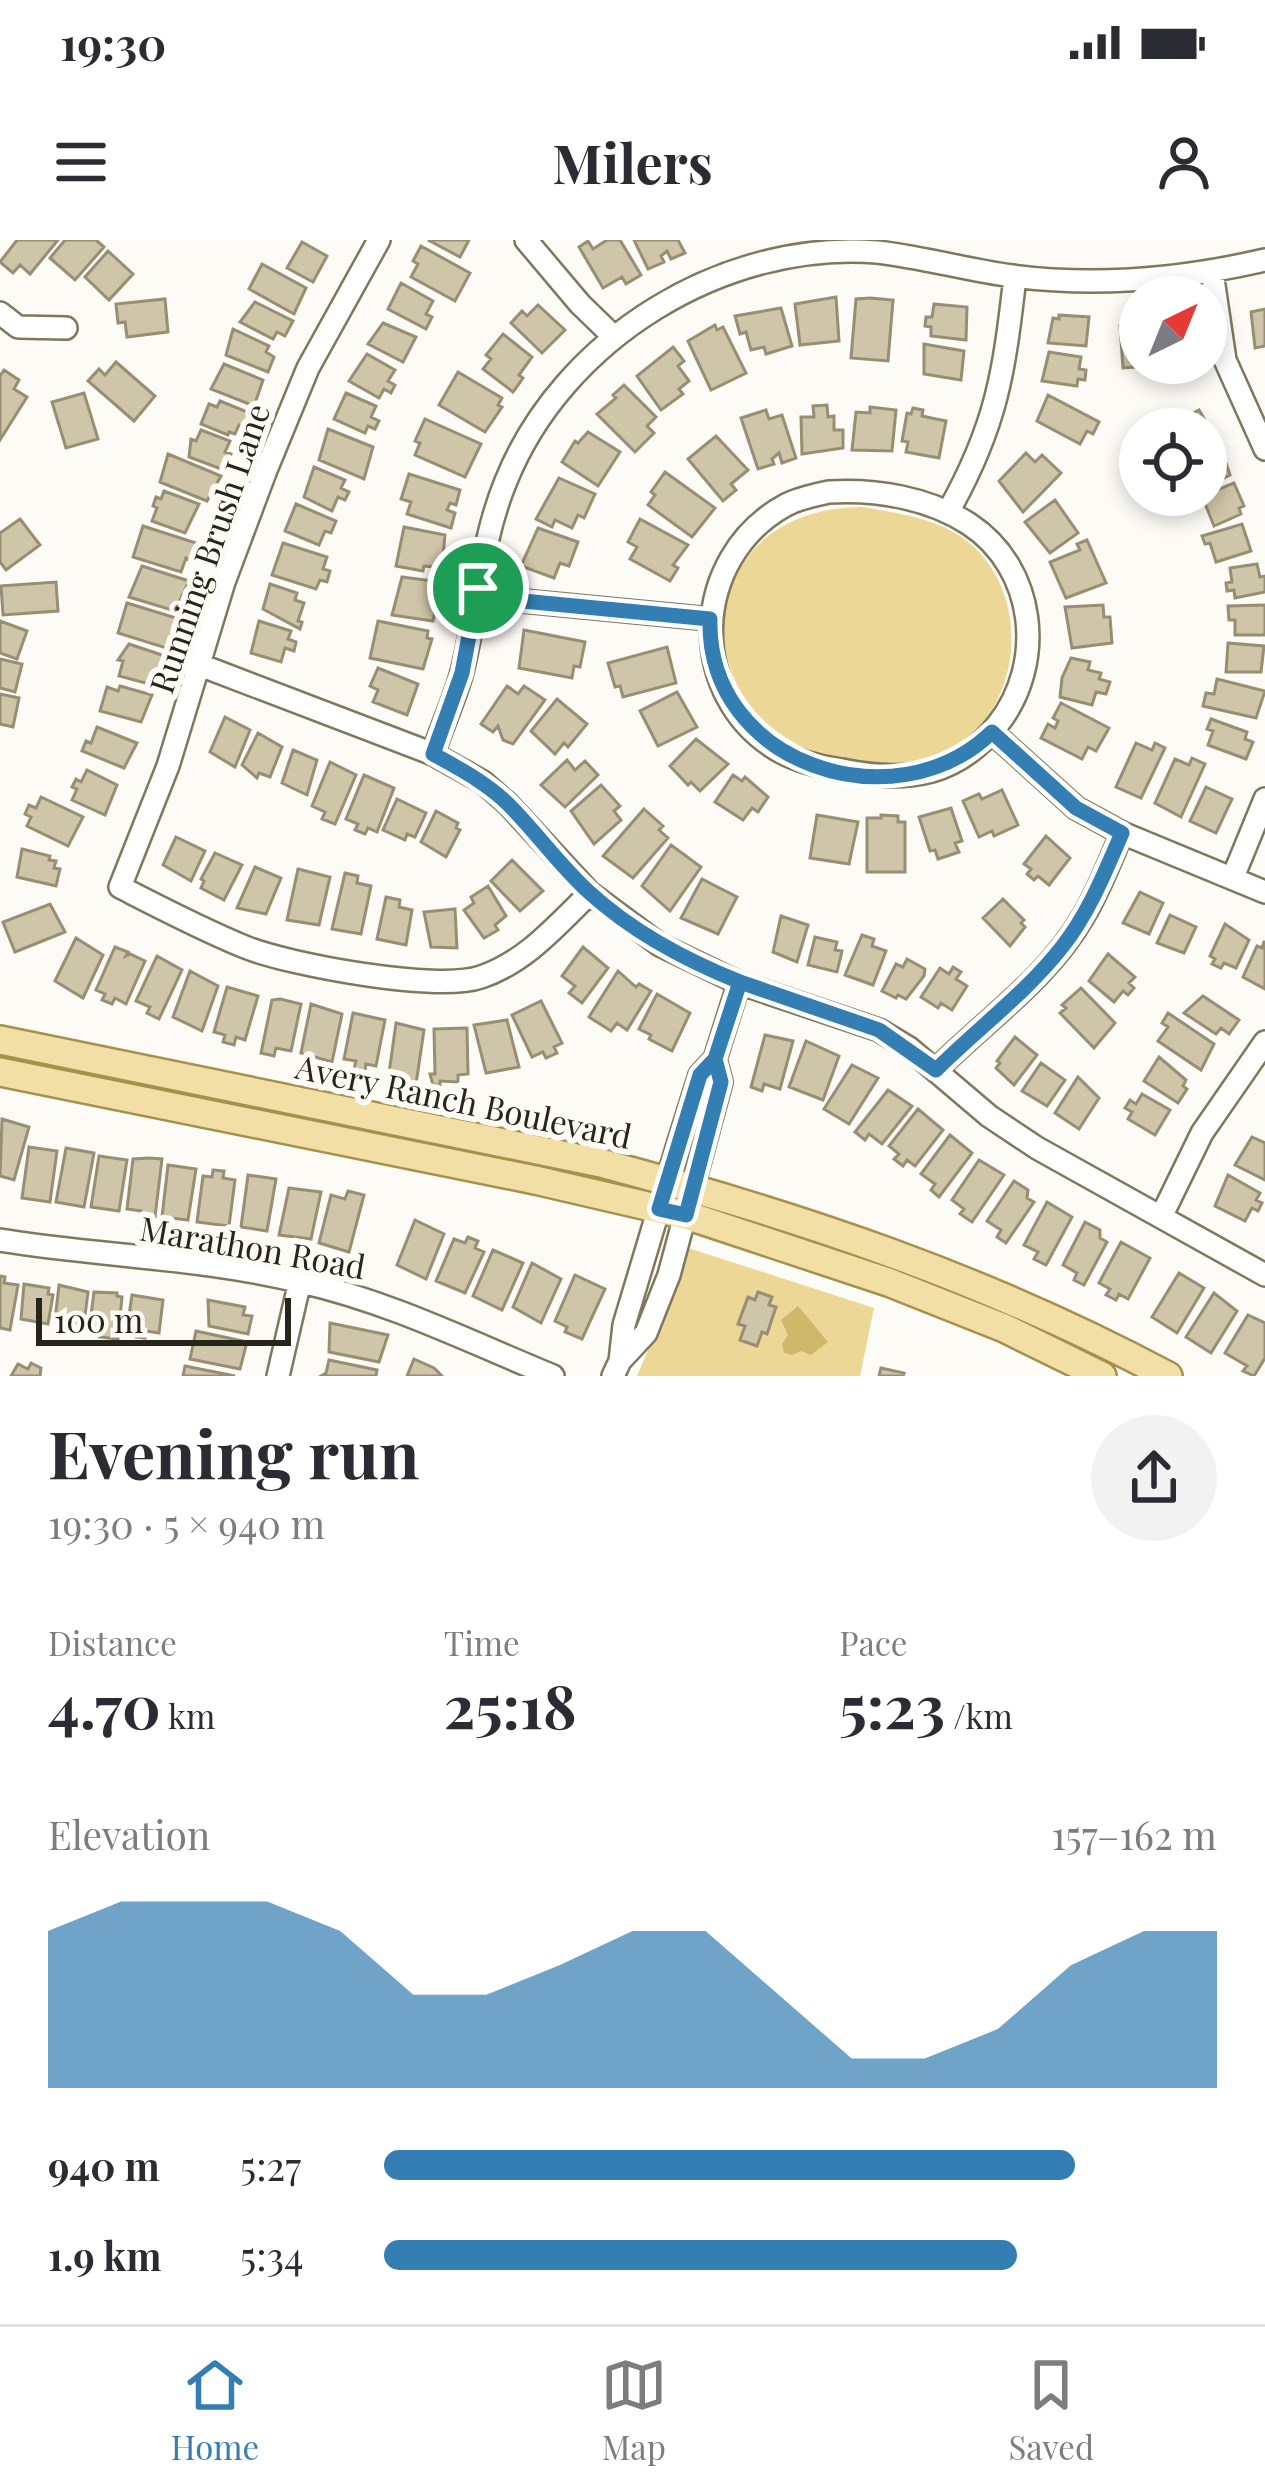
<!DOCTYPE html>
<html lang="en">
<head>
<meta charset="utf-8">
<style>
	body { margin:0; font-family:"Playfair Display",serif; background:#f2f2f3; color:#2b2b33; height:100vh; display:flex; flex-direction:column; font-size:45px; white-space:nowrap }
	* { box-sizing:border-box; margin:0 }
	p { font-size:39px; color:#7c7c81 }
	.icon { flex:none; width:66px; height:66px; fill:none; stroke:currentColor; stroke-width:2; stroke-linecap:round; stroke-linejoin:round }
	.map { position:relative; height:1136px; overflow:hidden }
	.details { display:flex; flex-direction:column; background:#fff; flex:1 }
	.details>* { flex:none }
	.needle { width:78px; rotate:43deg }
	.fabs { position:absolute; left:1119px; top:36px; display:grid; gap:24px }
	.fabs a { display:grid; place-items:center; width:108px; height:108px; border-radius:50%; background:#fff; box-shadow:0 6px 18px #0003; font-size:60px }
	.scale { position:absolute; left:36px; bottom:30px; width:255px; box-sizing:border-box; padding-left:12px; border:6px solid #272419; border-top:0; font-size:33px; line-height:42px; white-space:nowrap; color:#272419; -webkit-text-stroke:9px #fdfbf6; paint-order:stroke }
	.pin { position:absolute; display:grid; place-items:center; width:102px; height:102px; color:#fff; margin:-51px; border:6px solid #fff; border-radius:50%; box-shadow:0 3px 12px #0007 }
	.round { display:grid; place-items:center; flex:none; width:126px; height:126px; border-radius:63px; background:#f2f2f3 }
	.summary { display:flex; align-items:center; justify-content:space-between; height:204px; padding:0 48px }
	h1 { font-size:66px; font-weight:700; line-height:90px }
	.figures { display:grid; grid-template-columns:repeat(3,1fr); gap:18px; height:204px; padding:12px 48px }
	.figures div { display:grid; align-content:center }
	.figures b { font-size:60px; font-weight:700 }
	.figures small { font-size:33px; font-weight:400 }
	.figures p { font-size:33px }
	.chart { height:336px; padding:24px 48px }
	.chart p { display:flex; justify-content:space-between }
	.chart svg { width:100%; height:216px; margin-top:12px; fill:#337eb2; opacity:.7 }
	ul { padding:0 48px; list-style:none; font-size:39px }
	li { display:grid; grid-template-columns:192px 144px 1fr; align-items:center; height:90px }
	li i { height:30px; border-radius:15px; background:#337eb2 }
	.status { display:flex; justify-content:space-between; align-items:center; height:84px; padding:0 60px; background:#fff; direction:ltr }
	.status svg { height:33px; fill:currentColor }
	header { display:flex; justify-content:space-between; align-items:center; height:156px; padding:0 48px; background:#fff; font-size:54px; font-weight:700 }
	.tabs { display:flex; justify-content:space-around; align-items:center; height:168px; border-top:3px solid #e1e1e2; background:#fff; font-size:33px; color:#7c7c81 }
	.tabs a { display:grid; justify-items:center; gap:6px }
	.tabs .selected { color:#337eb2 }
	.map>svg:first-child { display:block }
	.green { fill:#ecd796 }
	.water { fill:#d0b86b }
	.building { fill:#cfc5a8; stroke:#978e73; stroke-width:3 }
	.lines { fill:none; stroke-linecap:round; stroke-linejoin:round }
	.minor-casing { stroke:#80785d; stroke-width:26 }
	.major-casing { stroke:#a5904d; stroke-width:32 }
	.minor { stroke:#fff; stroke-width:21 }
	.major { stroke:#f2dfa5; stroke-width:27 }
	.route-casing { stroke:#fff; stroke-width:24 }
	.route { stroke:#337eb2; stroke-width:15 }
	.labels { text-anchor:middle; dominant-baseline:central; stroke-width:12; stroke-linejoin:round; paint-order:stroke }
	.street-label { font-size:33px; fill:#272419; stroke:#fdfbf6 }
</style>
</head>
<body>
<div class="status"><b>19:30</b><svg viewBox="0 0 49 12"><path d="M0 12V9h3v3zM5 12V6h3v6zM10 12V3h3v9zM15 12V0h3v12zM26 1h20v11H26zM47 4h2v5h-2z"/></svg></div>
<header><svg class="icon" aria-label="menu" viewBox="0 0 24 24"><path d="M4 6h16M4 12h16M4 18h16"/></svg>Milers<svg class="icon" aria-label="person" viewBox="0 0 24 24"><circle cx="12" cy="8" r="4"/><path d="M4 21q1-7 8-7t8 7"/></svg></header>
<div class="map">
<svg width="1265" height="1136" viewBox="0 0 1265 1136">
	<rect width="100%" height="100%" fill="#fdfbf6"/>
	<path class="green" d="M863 267C901 274 943 279 973 306 1045 373 1012 514 907 523 678 541 664 267 863 267Z
		M685 1007 874 1068 860 1136H637L671 1057Z"/>
	<path class="water" d="M798 1066 828 1102 811 1115 801 1111 792 1115 784 1113 782 1104 788 1095 781 1080Z"/>
	<path class="building" d="M17 0H58L30 34 20 25 13 33 0 22Z
		M65 0H96L104 7 75 40 50 18Z
		M428 0H469L460 17Z
		M607 0H620L641 35 626 44 622 37 603 48 579 7 588 1 593 9Z
		M634 0H678L685 13 671 19 667 11 661 16 664 22 648 29Z
		M302 2 327 16 313 42 287 28Z
		M421 6 470 33 455 61 411 37 418 24 413 21Z
		M108 11 133 34 109 60 85 37Z
		M262 24 306 48 294 74 249 49Z
		M401 43 433 61 426 74 432 77 426 89 388 69Z
		M836 57 839 101 800 105 795 64Z
		M870 58 893 60 888 121 851 118 856 59Z
		M165 59 168 92 127 97 125 82 118 83 116 64Z
		M255 62 293 81 285 96 277 92 273 99 240 82Z
		M934 64 967 67 966 100 931 96V87L925 86 926 77H932Z
		M538 65 565 90 542 113 511 83 522 71 527 76Z
		M781 68 792 106 766 114 764 107 751 110 746 92 740 94 735 76Z
		M1265 69V106L1255 108 1251 72Z
		M1059 75 1089 77 1086 106 1048 103 1053 78 1059 79Z
		M383 83 416 97 403 122 368 104Z
		M1138 83H1140V120H1136V127L1123 128 1120 86Z
		M715 85 717 90 723 87 746 133 711 150 688 101Z
		M233 89 269 106 266 112 274 117 268 132 226 115Z
		M503 94 532 117 519 135 523 138 513 152 483 129 491 119 486 115Z
		M924 104 964 111 961 140 924 134Z
		M673 107 684 121 678 126 689 141 679 149 683 154 661 170 637 136Z
		M1049 112 1081 117 1079 129 1086 130 1085 140 1078 139 1077 146 1042 141Z
		M367 114 395 130 388 141 395 145 391 153 384 149 379 158 349 141Z
		M116 122 155 156 134 181 88 141 99 129 105 135Z
		M224 124 263 140 254 166 211 149Z
		M4 130 19 140 14 149 27 157 0 200V136Z
		M458 132 502 158 498 165 502 167 485 192 439 165Z
		M624 145 656 177 647 186 654 193 635 212 597 174 616 158 613 155Z
		M84 153 98 199 66 208 52 162Z
		M346 153 376 166 371 177 379 181 375 189 368 186 365 193 334 179Z
		M1048 155 1099 182 1093 194 1087 191 1080 204 1037 181Z
		M220 161 250 173 244 187 239 185 235 194 229 192 228 195 201 184 209 164 217 167Z
		M827 165 828 177 834 176V190H843V208L802 214 801 177H814L813 166Z
		M870 167 896 170 892 211 852 210 856 172 870 173Z
		M913 168 923 170 922 176 946 181 939 218 906 212 908 202 902 201 907 173 911 174Z
		M766 170 769 179 782 175 796 218 782 223 779 213 772 219 774 224 758 229 741 178Z
		M1199 170 1214 195 1206 200V189H1176L1174 184Z
		M425 179 481 204 465 237 415 215 420 203 415 201Z
		M328 189 373 207 364 239 319 220Z
		M201 190 230 201 225 212 231 214 224 230 189 217 191 199 196 201Z
		M588 192 620 212 598 246 562 222 575 201 578 203Z
		M716 196 748 230 731 244 736 250 723 261 688 219Z
		M1221 208 1230 235 1206 247V214Z
		M1026 213 1035 222 1042 215 1061 233 1023 272 999 241Z
		M168 214 221 236 207 261 160 242Z
		M314 227 345 240 341 248 349 252 345 260 338 257 332 271 304 257Z
		M665 232 715 268 692 297 648 265 655 255 651 252Z
		M409 234 460 250 456 265 450 263 447 270 455 273 451 288 407 274 411 262 401 259Z
		M559 238 595 254 584 278 578 275 572 288 555 280 552 287 536 279Z
		M1234 243 1244 266 1239 268 1241 274 1214 286 1202 256Z
		M164 251 199 264 185 293 152 281 157 268 153 266 156 257 161 259Z
		M1055 260 1078 293 1050 313 1025 282Z
		M296 264 336 281 331 293 325 291 319 305 285 291Z
		M20 279 40 305 6 330 0 322V293Z
		M640 279 688 305 673 325 678 328 670 341 630 319 637 307 628 302Z
		M1242 284 1251 311 1216 322 1210 303 1205 304 1202 296Z
		M143 286 196 303 191 320 186 318 181 332 133 317Z
		M404 287 445 295 442 328 424 326 423 331 396 326Z
		M538 288 578 302 569 326 560 323 554 338 521 326Z
		M1087 300 1106 343 1066 358 1050 322 1080 310 1077 304Z
		M283 303 327 317 323 329 330 331 327 342 320 340 316 349 272 335Z
		M1257 324 1260 337 1265 336V352L1235 358 1234 350 1227 351 1226 343 1232 342 1230 328Z
		M142 326 189 341 175 371 129 357Z
		M402 337 441 342 433 381 392 375Z
		M56 342 58 371 3 375 1 346Z
		M270 344 297 353 295 360 304 363 298 381 302 382 300 389 263 369Z
		M127 363 176 378 166 408 118 393Z
		M1103 365 1104 377H1110L1112 403 1072 408 1065 367Z
		M1265 365V395H1235V380H1229L1228 366Z
		M0 381 27 391 17 419 0 413Z
		M259 381 291 391 288 399 296 402 294 411 285 408 281 422 251 413Z
		M378 381 428 391 427 398 432 399 423 429 370 418Z
		M524 390 585 402 580 427 574 426 572 438 519 428Z
		M1228 403 1264 406 1261 432H1226Z
		M129 404 165 416 153 445 119 436 123 421 118 420Z
		M667 407 676 443 623 457 620 446 615 447 608 423Z
		M1071 418 1090 422 1088 430 1101 433 1099 439 1110 442 1106 454 1096 452 1092 465 1060 457 1062 438Z
		M0 419 22 424 15 452 0 448Z
		M378 428 418 444 407 475 373 462 378 450 370 446Z
		M1217 439 1265 451 1256 478 1203 466 1206 453 1214 454Z
		M120 446 152 455 141 482 100 471 107 447 118 451Z
		M507 446 518 454 524 446 545 460 513 504 503 500 498 486 493 492 481 484Z
		M677 452 697 487 658 506 640 471Z
		M0 454 19 458 13 487 0 484Z
		M557 459 587 484 568 507 564 503 555 514 531 491Z
		M1061 463 1109 488 1096 511 1088 507 1082 519 1041 498 1048 484 1055 488 1058 481 1053 478Z
		M225 477 250 490 235 527 210 512Z
		M1211 479 1247 492 1245 499 1253 502 1246 519 1208 505 1213 491 1207 489Z
		M97 487 137 503 124 528 82 511 86 501 91 503Z
		M258 493 282 507 270 537 259 533 257 538 242 525Z
		M696 499 728 524 700 551 691 542 688 545 670 526Z
		M1136 503 1152 510 1155 503 1165 508 1141 558 1116 547Z
		M293 510 317 520 307 555 282 543Z
		M1192 518 1205 524 1181 577 1155 563 1175 519 1189 525Z
		M567 520 575 530 585 521 598 535 565 567 541 545Z
		M330 522 356 535 335 584 322 579 325 572 312 566Z
		M87 530 117 545 105 575 72 560 77 549 72 547 76 539 81 542Z
		M364 535 394 548 377 592 368 588 365 594 355 590 358 584 346 579Z
		M733 535 742 541 745 537 768 557 758 572 752 568 743 580 715 562Z
		M601 545 620 566 614 571 621 580 594 604 571 571Z
		M1206 547 1232 559 1216 593 1190 581Z
		M1002 550 1018 585 994 596 992 591 979 597 963 561 979 554 982 559Z
		M41 557 83 577 68 606 27 586 31 577 25 574 29 565 36 568Z
		M397 559 426 573 415 597 407 594 405 600 383 590Z
		M951 568 962 601 955 603 959 612 938 619 935 610 930 611 919 577Z
		M644 569 663 586 659 590 668 598 633 638 603 616Z
		M436 571 458 583 456 588 460 590 446 617 421 602Z
		M817 575 858 582 849 624 810 618Z
		M881 575 898 576V582H905V632H867V578H881Z
		M1046 596 1070 618 1049 645 1038 636 1034 640 1027 634 1031 629 1024 624Z
		M176 597 205 611 191 641 163 625Z
		M671 605 701 627 670 671 642 646Z
		M22 609 50 616 49 620 56 621 54 628 60 629 56 646 17 637Z
		M215 613 242 625 224 660 201 648 204 641 201 639Z
		M512 620 543 651 520 671 491 641Z
		M255 627 281 638 266 674 237 668Z
		M298 629 330 637 319 685 287 680Z
		M345 633 358 636 357 643 371 646 361 694 332 689Z
		M702 639 737 657 718 694 681 678Z
		M488 646 506 676 495 685 498 690 484 698 464 670 474 663 471 657Z
		M1140 652 1163 663 1149 694 1123 683Z
		M386 657 400 660 399 667 412 670 406 705 377 699Z
		M1003 659 1024 680 1021 683 1025 687 1010 706 983 678Z
		M50 664 65 692 15 712 3 682Z
		M455 669 457 708 431 707 424 672Z
		M1170 675 1196 687 1184 713 1157 703Z
		M781 676 808 685 797 722 773 712Z
		M1225 684 1249 700 1236 728 1224 723 1221 728 1212 724 1215 719 1210 716Z
		M862 695 874 699 872 706 886 711 873 745 845 735Z
		M815 697 837 702 835 710 842 711 837 732 808 725Z
		M76 698 103 715 83 758 55 741Z
		M1264 702H1265V749L1243 737 1257 706 1262 708Z
		M115 707 128 712 126 716 130 714 145 721 126 764 115 758 112 764 102 760 105 754 96 750Z
		M583 707 608 728 582 763 569 753 575 746 562 736Z
		M1108 714 1135 737 1129 743 1134 748 1128 755 1123 751 1114 762 1089 741Z
		M157 716 182 730 159 779 147 773 150 767 136 761Z
		M907 719 925 729 924 736 906 759 898 755 896 758 882 751 896 724 903 727Z
		M953 727 961 732 956 739 967 746 952 770 941 763 938 768 921 757 940 728 949 734Z
		M190 731 218 746 202 791 173 777Z
		M618 731 636 747 639 744 651 751 627 790 617 783 611 791 589 777Z
		M227 747 258 756 245 800 236 797 234 805 223 802 225 795 214 792Z
		M1081 748 1115 783 1094 808 1060 773 1066 768 1062 765Z
		M657 754 690 773 672 811 649 799 651 795 639 789Z
		M1203 756 1239 780 1229 794 1221 788 1216 794 1184 773Z
		M280 759 301 764 291 811 276 808 274 816 261 813 272 760Z
		M541 761 562 803 554 807 557 813 546 818 543 812 532 817 512 775Z
		M311 764 342 774 332 822 301 813Z
		M353 773 385 780 376 826 366 824 365 831 354 829 356 821 344 819Z
		M1168 773 1214 804 1201 830 1158 801 1168 787 1162 783Z
		M507 780 519 827 486 833 474 785Z
		M396 783 424 790 416 844 402 842 403 835 389 833Z
		M467 788 468 834 458 835V842L440 841V845H433L430 834H435L434 789Z
		M765 795 793 801 780 849 764 844 762 851 751 847Z
		M1015 797 1037 815 1014 845 996 828 1000 823 997 821Z
		M806 801 839 816 823 860 789 847Z
		M1159 817 1186 840 1183 846 1187 849 1178 863 1144 841Z
		M1041 823 1065 840 1047 866 1022 851Z
		M852 825 878 838 849 884 824 869Z
		M1078 837 1099 858 1079 889 1055 873Z
		M888 850 912 866 882 904 869 894 865 900 855 892Z
		M1142 854 1170 870 1155 895 1128 879 1132 872 1125 868 1130 860 1136 864Z
		M918 869 943 890 915 926 907 920 903 926 894 919 899 914 889 906Z
		M2 879 29 887 14 940 0 936Z
		M950 895 972 913 939 957 931 950 935 944 921 934Z
		M1252 897 1265 903V940L1235 925Z
		M29 907 57 911 50 962 22 958Z
		M66 908 94 913 84 967 56 962Z
		M99 916 127 920 119 971 91 967Z
		M149 918 162 919 155 977 140 976 141 971 127 969 133 919Z
		M979 920 1004 935 972 982 960 974 964 969 952 960Z
		M168 925 196 929 188 980 162 977Z
		M213 930 224 931 223 938 235 940 229 986 197 982 203 936 212 937Z
		M248 935 276 939 267 991 241 987Z
		M1228 935 1260 953 1256 960 1262 963 1258 971 1252 968 1245 981 1215 966Z
		M1014 941 1028 950 1027 958 1034 962 1006 1003 997 997 1001 990 987 981Z
		M289 948 321 952 311 999 279 995Z
		M348 951 364 955 349 1012 319 1003 331 955 345 959Z
		M1047 962 1072 977 1046 1025 1034 1019 1038 1012 1024 1005Z
		M415 980 444 994 426 1039 397 1025Z
		M1085 982 1100 990V998L1107 1002 1084 1045 1074 1040 1077 1033 1063 1025Z
		M468 997 478 1001 475 1008 484 1012 465 1053 436 1041 454 999 465 1003Z
		M1121 1002 1150 1018 1128 1059 1119 1054 1116 1060 1106 1055 1110 1049 1099 1043Z
		M493 1010 523 1023 502 1070 473 1056Z
		M532 1023 561 1039 541 1083 513 1067Z
		M1179 1033 1204 1048 1177 1093 1152 1077Z
		M575 1035 605 1049 582 1099 565 1092 567 1087 555 1081Z
		M0 1036 5 1037 4 1043 18 1045 10 1090 0 1088Z
		M24 1044 49 1048 48 1054 53 1055 48 1084 21 1079Z
		M59 1045 88 1052 84 1084 71 1083V1089L62 1088 63 1081 55 1080Z
		M94 1052 117 1053V1056L122 1057 118 1099 99 1097V1092L89 1091Z
		M758 1052 772 1057 769 1065 776 1067 767 1094 762 1092 757 1106 740 1100 745 1086 738 1084 748 1057 755 1060Z
		M1214 1053 1237 1071 1211 1113 1186 1097Z
		M132 1055 163 1060 159 1093 146 1091 145 1098 136 1097 137 1090 127 1089Z
		M208 1060 245 1067 243 1075 252 1076 248 1094 209 1086Z
		M1248 1075 1265 1083V1118L1254 1136 1243 1131 1247 1126 1225 1113Z
		M330 1083 388 1095 379 1122 329 1112Z
		M196 1091 247 1102 240 1129 190 1119Z
		M414 1119 434 1128 442 1136H407Z
		M329 1120 377 1130 376 1136H321L326 1133Z
		M31 1123 41 1128 40 1136H11L18 1124 28 1129Z
		M185 1126 235 1136H183Z
		M881 1128 904 1133 903 1136H879Z"/>
	<g class="lines">
		<g class="minor-casing">
			<path id="minor" d="M379 0 308 128 266 230 224 342 168 526 120 647C161 668 203 690 245 707 289 725 438 752 481 737 526 722 557 685 590 653
				M526 0 580 64 614 97
				M1212 32 1225 120 1265 209
				M0 73 18 87 66 88
				M829 252C876 249 929 258 969 284 1036 328 1046 423 998 484 981 506 959 523 932 531 902 539 872 536 842 530 822 527 799 522 781 512 685 458 690 317 786 265 799 258 815 255 829 252Z
				M948 272C997 185 1004 133 1015 37
				M478 348 523 361 710 379
				M200 425 433 514 483 542 508 564 590 653 660 705 739 743 879 790 909 808 989 876 1037 908 1265 1035
				M992 492 1076 568 1122 593 1265 652
				M433 514C442 485 456 457 463 428 478 366 481 301 506 241 563 99 723 0 877 12 922 17 967 30 1012 36 1096 47 1183 39 1265 20
				M1233 637 1265 559
				M936 830C985 781 1048 738 1083 677 1099 651 1110 621 1122 593
				M1162 975 1202 893 1265 802
				M0 1000C100 1016 203 1018 302 1042 390 1062 470 1102 553 1136
				M620 1121 624 1085 677 908 700 835 715 819 739 743
				M278 1136 300 1041
				M613 1136 620 1121 646 1093 669 1035 721 842 715 819"/>
		</g>
		<g class="major-casing">
			<path id="major" d="M0 800 601 923C802 977 984 1038 1168 1136
				M0 832 535 940 686 975 888 1042 1004 1088 1102 1136"/>
		</g>
		<use href="#minor" class="minor"/>
		<use href="#major" class="major"/>
	</g>
	<g class="lines">
		<g class="route-casing">
			<path id="route" d="M478 348 462 433 433 514C460 529 487 543 509 565 537 593 560 626 590 653 634 693 685 720 740 742L715 819 721 842 686 975 659 969 700 835 715 819 740 742 879 790 936 830C977 789 1026 753 1062 707 1089 673 1105 632 1122 593L1076 568 992 492C895 586 706 524 710 379L523 361 478 348"/>
		</g>
		<use href="#route" class="route"/>
	</g>
	<g class="labels">
		<g class="street-label">
			<text transform="translate(208 308) rotate(-71)">Running Brush Lane</text>
			<text transform="translate(464 860) rotate(12)">Avery Ranch Boulevard</text>
			<text transform="translate(253 1006) rotate(10)">Marathon Road</text>
		</g>
	</g>
</svg>
<div class="fabs">
<a><svg class="needle" viewBox="-14 -14 28 28"><path d="M0-13l5 13h-10z" fill="#e53935"/><path d="M0 13l5-13h-10z" fill="#7c7c81"/></svg></a>
<a><svg class="icon" aria-label="locate" viewBox="0 0 24 24"><circle cx="12" cy="12" r="6"/><path d="M12 2v4M12 18v4M2 12h4M18 12h4"/></svg></a>
</div>
<div class="scale">100 m</div>
<div class="pin" style="left:478px;top:348px;background:#1e9e55"><svg class="icon" aria-label="arrive" viewBox="0 0 24 24"><path d="M6 21V4h12l-3 4 3 4H6"/></svg></div>
</div>
<section class="details">
<div class="summary"><div><h1>Evening run</h1><p>19:30 · 5 × 940 m</p></div><a class="round"><svg class="icon" aria-label="share" viewBox="0 0 24 24"><path d="M12 15V3M7 8l5-5 5 5M5 13v7h14v-7"/></svg></a></div>
<div class="figures">
<div><p>Distance</p><b>4.70<small> km</small></b></div>
<div><p>Time</p><b>25:18</b></div>
<div><p>Pace</p><b>5:23<small> /km</small></b></div>
</div>
<div class="chart"><p><span>Elevation</span>157–162 m</p>
<svg viewBox="0 0 160 44" preserveAspectRatio="none"><path d="M0 44V12L10 6L20 6L30 6L40 12L50 25L60 25L70 19L80 12L90 12L100 25L110 38L120 38L130 32L140 19L150 12L160 12V44z"/></svg>
</div>
<ul>
<li><b>940 m</b>5:27<i style="width:83%"></i></li>
<li><b>1.9 km</b>5:34<i style="width:76%"></i></li>
</ul>
</section>
<nav class="tabs">
<a class="selected"><svg class="icon" aria-label="home" viewBox="0 0 24 24"><path d="M3 11l9-7 9 7M6 9v11h12V9"/></svg>Home</a>
<a><svg class="icon" aria-label="map" viewBox="0 0 24 24"><path d="M3 6l6-2 6 2 6-2v14l-6 2-6-2-6 2zM9 4v14M15 6v14"/></svg>Map</a>
<a><svg class="icon" aria-label="saved" viewBox="0 0 24 24"><path d="M7 4h10v16l-5-4-5 4z"/></svg>Saved</a>
</nav>
</body>
</html>
